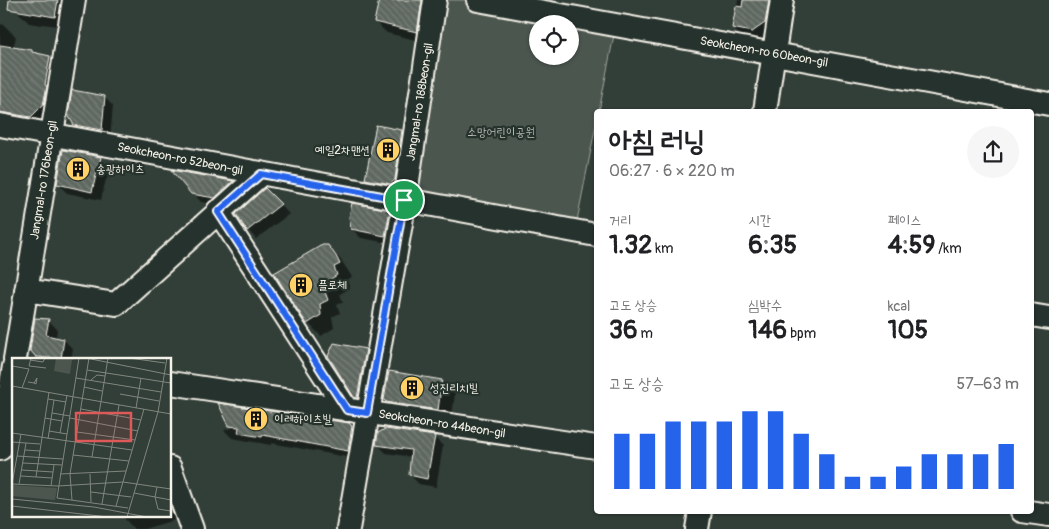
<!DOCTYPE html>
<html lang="ko">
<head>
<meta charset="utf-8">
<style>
	body { margin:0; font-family:Pangolin,"Poor Story",sans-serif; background:#f6f6f6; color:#202124; height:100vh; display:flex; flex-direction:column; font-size:19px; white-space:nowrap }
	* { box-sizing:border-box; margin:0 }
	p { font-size:16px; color:#757577 }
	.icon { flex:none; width:28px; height:28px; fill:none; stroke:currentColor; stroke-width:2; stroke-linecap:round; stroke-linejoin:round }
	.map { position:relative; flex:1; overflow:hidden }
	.side { position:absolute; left:594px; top:109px; width:440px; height:405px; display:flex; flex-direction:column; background:#fff; border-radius:5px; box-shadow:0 1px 4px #0004 }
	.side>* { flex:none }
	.controls { position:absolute; left:529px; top:15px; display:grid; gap:10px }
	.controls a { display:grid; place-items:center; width:50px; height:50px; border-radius:50%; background:#fff; box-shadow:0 1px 4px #0004; font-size:25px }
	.pin { position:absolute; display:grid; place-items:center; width:42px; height:42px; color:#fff; margin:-21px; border:2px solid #fff; border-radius:50%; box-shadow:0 1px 5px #0007 }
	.round { display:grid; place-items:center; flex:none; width:52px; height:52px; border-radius:26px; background:#f6f6f6 }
	.summary { display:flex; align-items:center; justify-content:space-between; height:85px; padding:0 15px }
	h1 { font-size:28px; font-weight:700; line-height:38px }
	.metrics { display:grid; grid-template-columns:repeat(3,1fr); gap:8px; height:85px; padding:5px 15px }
	.metrics div { display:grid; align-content:center }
	.metrics b { font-size:25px; font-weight:700 }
	.metrics small { font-size:14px; font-weight:400 }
	.metrics p { font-size:14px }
	.chart { height:140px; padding:10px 15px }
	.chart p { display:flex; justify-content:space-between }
	.chart svg { width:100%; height:90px; margin-top:5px; stroke:#2563eb; stroke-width:6 }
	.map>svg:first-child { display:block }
	.green { fill:#4c564f; stroke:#a0a49c; fill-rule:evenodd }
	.shadow { fill:#0007 }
	.building { fill:url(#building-back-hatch); stroke:#f4f1e8 }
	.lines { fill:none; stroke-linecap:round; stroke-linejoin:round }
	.minor-casing { stroke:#f4f1e8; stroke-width:26 }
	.minor { stroke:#26332d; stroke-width:22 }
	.route-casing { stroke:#fff; stroke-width:10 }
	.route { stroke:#2563eb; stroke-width:6 }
	.labels { text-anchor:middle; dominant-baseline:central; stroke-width:4.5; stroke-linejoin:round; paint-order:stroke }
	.street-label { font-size:12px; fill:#f4f1e8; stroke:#26332d }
	.park-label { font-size:12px; fill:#b9bbb2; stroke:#26332d }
	.poi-label { font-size:12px; fill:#f4f1e8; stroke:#26332d; text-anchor:start }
	.inset-road { fill:none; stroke:#80867e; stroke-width:1 }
	.view { fill:#de5a58; fill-opacity:0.15; stroke:#de5a58; stroke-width:2.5 }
	.inset-edge { fill:none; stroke:#f4f1e8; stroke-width:2.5 }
</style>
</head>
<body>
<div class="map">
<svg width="1049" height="529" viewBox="0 0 1049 529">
	<defs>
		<pattern id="building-back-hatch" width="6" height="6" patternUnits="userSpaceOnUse" patternTransform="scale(1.25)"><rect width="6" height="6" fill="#5f6861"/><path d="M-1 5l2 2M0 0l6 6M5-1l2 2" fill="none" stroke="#777e78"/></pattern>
	</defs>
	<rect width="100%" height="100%" fill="#323e38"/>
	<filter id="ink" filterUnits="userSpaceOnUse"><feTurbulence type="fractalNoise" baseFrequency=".02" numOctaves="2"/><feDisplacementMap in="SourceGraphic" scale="10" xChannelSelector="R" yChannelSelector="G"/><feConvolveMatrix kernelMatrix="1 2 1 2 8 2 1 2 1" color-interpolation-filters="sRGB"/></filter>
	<g filter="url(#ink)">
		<path class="green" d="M435 0H478L616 25 599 111H596V124L575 231 405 200ZM538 24H570V56H538Z"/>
		<path class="shadow" d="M19 0H73L66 27 42 24V25L29 23 17 11Z
			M380 0H422L433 13 428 43 387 33 375 22Z
			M738 0H779L774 32 761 41 742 37 733 28Z
			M0 24 4 25 16 37 13 48 32 51 34 54 49 57 61 68 44 127 0 120Z
			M105 98 113 106 110 139 84 134 75 125Z
			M402 131 415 144 407 192H379L366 179Z
			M100 158 109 167 107 180 106 179 101 200 67 193 58 184Z
			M174 172 232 183 241 191 224 206 201 202Z
			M265 189 289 214 256 239 248 230Z
			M389 211 398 220 394 244 361 238 352 229Z
			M328 246 341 260 352 277 347 280 350 288 340 294 343 302 337 305 340 313 332 317 334 328 321 336 308 323Z
			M48 320 57 329 56 338 64 340 73 349 71 359H39L37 357Z
			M365 350 374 359 365 406 355 397Z
			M442 381 455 394 451 422 400 415 385 400Z
			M349 424 361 436 357 459 271 443V445L232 438 224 430 235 427Z
			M434 437 443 446 436 487 419 484 410 475 412 457 386 453 377 444Z
			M170 485 181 518 144 529H134L124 518 123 515H170Z"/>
		<path class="building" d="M9 0H58L55 17 8 9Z
			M379 0H422L417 32 374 22Z
			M743 0H769L765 23 752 32 732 28 736 6 742 7Z
			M0 45 32 50V52L50 56 45 85 47 86 43 105 31 117 0 112Z
			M72 90 105 96 102 130 74 125 68 115Z
			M376 125 402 130 395 179 391 184 365 179Z
			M63 150 101 157 98 173 97 171 92 192 57 184Z
			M171 170 233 181 215 198 191 194Z
			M265 188 281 204 247 231 236 214Z
			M352 203 390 210 385 236 351 229 349 217Z
			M322 245H328L336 256 340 264 334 267 337 275 328 281 332 289 325 292 328 300 320 304 321 315 307 324 274 273Z
			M35 318 49 319 46 335 64 339 61 359 36 357 30 350Z
			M334 343 366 349 357 398 354 397 328 356Z
			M389 371 442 380 438 410 386 402 384 400Z
			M218 403 349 423 352 426 348 451 263 435 262 437 238 433 239 427 229 426Z
			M385 429 435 436 427 479 409 475 411 450 376 445 378 433Z"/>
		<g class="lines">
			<g class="minor-casing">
				<path id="minor" d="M478 0 1049 104
					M765 111 782 0
					M0 125 596 235
					M218 211 347 410
					M26 290 116 304 261 174
					M1031 315 1049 318
					M15 359 74 0
					M170 383 596 447
					M0 449 14 366
					M170 468 192 529
					M1022 511 1049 515
					M348 529 405 200 435 0
					M697 529 700 511"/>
			</g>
			<use href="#minor" class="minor"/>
		</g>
	</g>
	<g class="lines" filter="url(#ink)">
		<g class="route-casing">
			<path id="route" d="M261 174 404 200 367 413 347 410 218 212Z"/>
		</g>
		<use href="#route" class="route"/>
	</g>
	<defs>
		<g id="building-disc" transform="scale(1.25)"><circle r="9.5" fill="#ffd166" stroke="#26332d"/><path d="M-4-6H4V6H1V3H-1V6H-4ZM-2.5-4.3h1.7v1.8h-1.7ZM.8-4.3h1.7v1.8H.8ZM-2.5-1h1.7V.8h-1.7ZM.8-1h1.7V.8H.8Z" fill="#111"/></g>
	</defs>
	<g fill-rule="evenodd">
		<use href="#building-disc" x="388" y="150"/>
		<use href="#building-disc" x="78" y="169"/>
		<use href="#building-disc" x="301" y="285"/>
		<use href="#building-disc" x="412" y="388"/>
		<use href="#building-disc" x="256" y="419"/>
	</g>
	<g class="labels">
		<g class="street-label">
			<text transform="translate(764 52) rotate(10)">Seokcheon-ro 60beon-gil</text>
			<text transform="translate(420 102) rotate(-81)">Jangmal-ro 188beon-gil</text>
			<text transform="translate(180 159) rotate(11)">Seokcheon-ro 52beon-gil</text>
			<text transform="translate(44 180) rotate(-81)">Jangmal-ro 176beon-gil</text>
			<text transform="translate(442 424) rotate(9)">Seokcheon-ro 44beon-gil</text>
		</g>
		<g class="park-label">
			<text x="501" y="132">소망어린이공원</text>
		</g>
		<g class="poi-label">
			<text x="370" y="150" text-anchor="end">예일2차맨션</text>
			<text x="96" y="169">송광하이츠</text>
			<text x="318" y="285">플로체</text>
			<text x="430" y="388">성진리치빌</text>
			<text x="274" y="419">이레하이츠빌</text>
		</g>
	</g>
	<g transform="translate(12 358)">
		<rect width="159" height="159" fill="#323e38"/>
		<path d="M44 0H66L60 2 58 16 42 13ZM0 127 45 130 43 142 0 138Z" fill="#4c564f"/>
		<path class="inset-road" d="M19 0 17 8 34 10M67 0 45 140 116 150M74 0 159 17M117 0 153 5M18 2 31 4 33 0M0 8 17 11 10 30M75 12 159 25M64 20 149 34M79 22 85 17 93 18M16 24 22 25 25 20 24 26 22 25M0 28 159 56M72 29 90 33M108 36 147 43M36 41 54 44M124 50 129 20M69 51 129 62M40 55 58 58M33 60 50 63M58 60 126 73M37 73 55 76M65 74 123 82M0 75 120 92M48 75 55 37M36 81 42 42M0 84 28 86M13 92 28 93M61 97 117 103M5 98 51 101M80 99 96 0M11 105 50 107M10 112 41 114M48 116 114 113M78 116 79 144M9 118 40 120M24 119 37 34M0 126 46 128 111 124 159 131M0 126 9 76M7 126 14 85M39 128 42 107M145 129 143 139 146 151 159 153M79 134 119 139M122 135 159 142M0 141 82 149 135 159M60 142 58 116 77 0M90 146 107 47M0 148 96 159M104 148 132 51M115 159 146 54 155 0"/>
		<path class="view" d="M64 55H119V83H64Z"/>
		<rect width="159" height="159" class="inset-edge"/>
	</g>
</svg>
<div class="controls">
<a><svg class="icon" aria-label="locate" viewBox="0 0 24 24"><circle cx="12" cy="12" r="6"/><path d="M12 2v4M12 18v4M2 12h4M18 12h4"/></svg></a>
</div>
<div class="pin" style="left:404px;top:200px;background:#1e9e55"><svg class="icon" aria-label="arrive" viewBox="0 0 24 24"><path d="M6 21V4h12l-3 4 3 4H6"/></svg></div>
<section class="side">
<div class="summary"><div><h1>아침 러닝</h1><p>06:27 · 6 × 220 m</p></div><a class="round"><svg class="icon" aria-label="share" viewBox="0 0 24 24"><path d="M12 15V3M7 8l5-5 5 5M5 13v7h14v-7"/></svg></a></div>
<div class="metrics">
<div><p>거리</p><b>1.32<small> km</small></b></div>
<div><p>시간</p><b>6:35</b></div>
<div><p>페이스</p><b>4:59<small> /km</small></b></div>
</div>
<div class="metrics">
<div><p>고도 상승</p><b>36<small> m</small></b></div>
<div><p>심박수</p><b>146<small> bpm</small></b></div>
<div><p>kcal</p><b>105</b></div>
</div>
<div class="chart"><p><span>고도 상승</span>57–63 m</p>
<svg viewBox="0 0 160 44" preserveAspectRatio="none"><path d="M5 44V17M15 44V17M25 44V11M35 44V11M45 44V11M55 44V6M65 44V6M75 44V17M85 44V27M95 44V38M105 44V38M115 44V33M125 44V27M135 44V27M145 44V27M155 44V22"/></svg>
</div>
</section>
</div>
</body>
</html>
